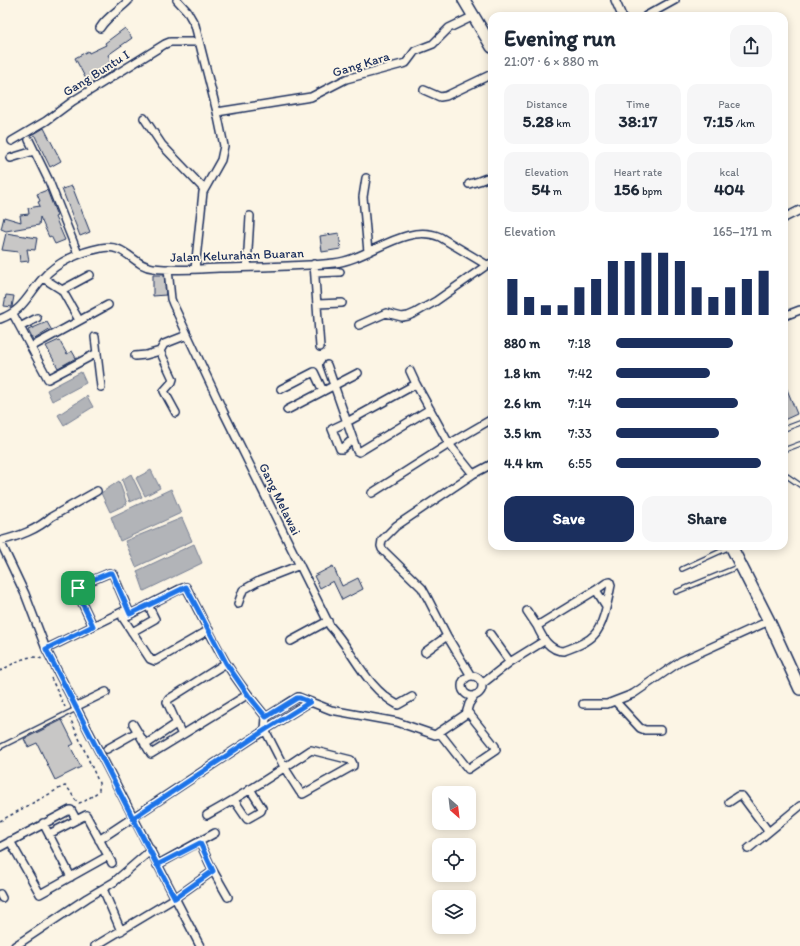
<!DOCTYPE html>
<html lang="en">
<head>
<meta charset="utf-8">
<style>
	body { margin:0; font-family:Itim,sans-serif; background:#f6f6f7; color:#1f2937; height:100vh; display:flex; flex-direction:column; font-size:15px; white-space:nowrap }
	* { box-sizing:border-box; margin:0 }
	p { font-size:13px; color:#747a83 }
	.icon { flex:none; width:22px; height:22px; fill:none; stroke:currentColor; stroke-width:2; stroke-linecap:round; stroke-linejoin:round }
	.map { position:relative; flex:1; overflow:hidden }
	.drawer { position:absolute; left:488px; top:12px; width:300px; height:538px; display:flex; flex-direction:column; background:#fff; border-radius:12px; box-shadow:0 2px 10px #0003 }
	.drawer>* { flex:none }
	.needle { width:26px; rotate:152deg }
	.buttons { position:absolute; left:432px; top:786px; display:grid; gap:8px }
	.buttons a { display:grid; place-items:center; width:44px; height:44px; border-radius:8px; background:#fff; box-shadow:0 2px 10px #0003; font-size:20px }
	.pin { position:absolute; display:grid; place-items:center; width:34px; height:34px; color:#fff; margin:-17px; border-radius:8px; box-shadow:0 2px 6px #0006 }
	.round { display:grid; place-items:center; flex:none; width:42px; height:42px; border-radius:12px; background:#f6f6f7 }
	.overview { display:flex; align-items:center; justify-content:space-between; height:68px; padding:0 16px }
	h1 { font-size:22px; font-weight:700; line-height:30px }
	.metrics { display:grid; grid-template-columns:repeat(3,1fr); gap:6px; height:68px; padding:4px 16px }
	.metrics div { display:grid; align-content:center; border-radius:10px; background:#f6f6f7; text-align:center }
	.metrics b { font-size:17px; font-weight:700 }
	.metrics small { font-size:11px; font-weight:400 }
	.metrics p { font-size:11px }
	.chart { height:112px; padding:8px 16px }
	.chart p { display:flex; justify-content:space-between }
	.chart svg { width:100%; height:72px; margin-top:4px; stroke:#1b2f5e; stroke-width:6 }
	.primary-button { display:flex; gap:8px; margin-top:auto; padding:8px 16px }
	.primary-button a { flex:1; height:46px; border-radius:12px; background:#1b2f5e; color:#fff; font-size:16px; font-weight:700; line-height:46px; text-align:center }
	.primary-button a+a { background:#f6f6f7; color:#1f2937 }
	ul { padding:0 16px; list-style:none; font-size:13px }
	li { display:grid; grid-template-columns:64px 48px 1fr; align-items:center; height:30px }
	li i { height:10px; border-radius:5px; background:#1b2f5e }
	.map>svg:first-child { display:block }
	.water { fill:#b2b4b8; stroke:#767f94 }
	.building { fill:#c8c7c6; stroke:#1b2f5e }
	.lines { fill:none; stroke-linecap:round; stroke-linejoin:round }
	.service-casing { stroke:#1b2f5e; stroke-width:6 }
	.minor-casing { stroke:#1b2f5e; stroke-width:10 }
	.primary-casing { stroke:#1b2f5e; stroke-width:14 }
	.path { stroke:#1b2f5e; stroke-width:1.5; stroke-dasharray:3 3; stroke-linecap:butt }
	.service { stroke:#fcf5e5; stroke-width:3.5 }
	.minor { stroke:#fcf5e5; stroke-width:7 }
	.primary { stroke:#fcf5e5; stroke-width:11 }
	.route-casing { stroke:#fff; stroke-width:8 }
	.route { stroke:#1a73e8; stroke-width:5 }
	.labels { text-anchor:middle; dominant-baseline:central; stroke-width:3.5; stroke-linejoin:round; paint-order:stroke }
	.street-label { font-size:13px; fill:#1b2f5e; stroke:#fcf5e5 }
</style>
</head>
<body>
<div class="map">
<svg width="800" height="946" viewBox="0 0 800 946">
	<rect width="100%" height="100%" fill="#fcf5e5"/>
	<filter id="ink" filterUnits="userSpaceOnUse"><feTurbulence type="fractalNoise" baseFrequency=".025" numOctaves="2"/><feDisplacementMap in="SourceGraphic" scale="8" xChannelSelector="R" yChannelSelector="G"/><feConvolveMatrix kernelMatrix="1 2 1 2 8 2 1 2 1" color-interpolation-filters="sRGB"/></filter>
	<g filter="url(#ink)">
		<path class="water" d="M81 372 86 383 52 401 47 390Z
			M87 396 93 407 64 425 58 415Z
			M151 470 160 488 145 496 136 478Z
			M131 474 142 497 130 502 122 480Z
			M119 481 127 504 110 512 101 493Z
			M171 489 181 513 120 541 111 517Z
			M182 518 192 541 136 567 125 541Z
			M194 544 202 563 144 591 137 571Z"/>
		<path class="building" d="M125 28 132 38 108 55 115 69 89 85 75 58 88 51 89 53 106 45 105 43Z
			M44 128 61 161 50 167 34 134Z
			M72 186 90 232 80 236 62 189Z
			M47 190 57 216 55 217 65 240 55 244 51 236 49 237 40 217 39 225 6 231 1 229 4 217 21 222 20 215 29 214 28 208 40 206 38 202 40 201 37 194Z
			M6 233 37 238 35 250 27 249 29 261 20 262 19 252 2 250Z
			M339 233 341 249 322 252 320 236Z
			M153 275H164L166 295 153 296Z
			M6 295 14 296 12 307 4 306Z
			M47 322 51 329 33 340 28 330Z
			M59 340 67 354 72 351 76 358 58 368 46 346Z
			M784 382 797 414 784 420Z
			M333 566 342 586 358 578 363 589 342 600 333 581 320 588 314 576Z
			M62 720 74 744 70 746 81 767 55 780 37 743 28 747 24 739Z"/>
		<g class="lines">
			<g class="service-casing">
				<path id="service" d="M784 429 800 423
					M784 450 800 444
					M784 474 800 485
					M682 569 730 547
					M676 592 740 566
					M0 747 76 709"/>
			</g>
			<g class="minor-casing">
				<path id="minor" d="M177 0 187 11 195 25 217 112 224 146 221 160 203 192 195 269
					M615 0 622 16
					M646 16 675 0
					M100 28C107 16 120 10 129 0
					M424 90 440 97 446 96 492 74
					M217 112 311 97 346 79 406 63 415 51 433 44 449 28 474 16
					M144 118 162 145 204 189
					M29 140 49 181 78 254
					M12 141 46 121 73 101 165 44 170 42H199
					M11 158 34 151
					M366 178 363 197 368 252
					M469 184 479 181 492 176
					M784 218 800 210
					M314 264 320 347
					M247 267 250 216
					M168 269 171 299 173 304 224 413 330 626C354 652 365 687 398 705L412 697
					M315 273 340 272
					M43 278 62 290 79 320
					M62 290 90 275
					M317 304 342 303
					M13 314 48 379 97 353
					M784 316 800 310
					M0 319C24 310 27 296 43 278 57 262 80 252 101 248 126 243 133 266 153 268 174 271 197 269 219 268 257 267 296 267 334 263 368 260 405 222 440 237L487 265 492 263
					M359 325 386 313 402 317 408 316 415 313 436 301 487 265
					M20 327 37 318
					M95 337 101 387
					M31 347 108 305
					M135 356 146 355 160 351
					M327 365 357 451 359 452 430 409
					M410 371 416 384 449 444 473 474
					M281 389 314 372 323 391
					M287 410 358 373
					M176 413 164 391 172 382 173 379 160 351 164 344 187 335
					M353 439 342 449H340L332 429 347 422 416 384
					M372 493 449 444 492 419
					M0 541 25 594 46 649 200 946
					M0 541C19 536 37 530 51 517L97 491
					M610 582 611 585C608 599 604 625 594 635 587 643 574 647 564 651 549 651 542 637 537 626L596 590 606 583Z
					M596 590 606 606
					M238 604 243 590 259 581 300 565
					M527 611 537 626
					M93 626 77 592 81 585 109 573 113 574 130 614
					M132 632 155 619 148 605
					M490 634 510 662
					M291 641 328 621
					M46 649 128 609
					M425 652 447 636
					M471 676 447 636 427 597 422 588 382 549 381 546 382 540 396 526 473 474 492 464
					M462 686a10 10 0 1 1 20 0a10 10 0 1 1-20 0Z
					M482 684 510 662 544 641
					M616 702 640 728 645 730H660
					M583 704H607L633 694 681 661 769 621
					M75 707 106 692
					M266 717 298 697 331 710 397 722 435 735 466 714 469 704 475 695
					M133 724 151 754 247 695
					M439 732 468 769 496 750 495 746 467 711
					M182 735 167 702 169 699 226 663
					M145 745 176 724
					M107 749 137 732
					M234 800 247 819 261 811 262 808 250 789
					M729 802 738 796H742L768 831
					M207 815C242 796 275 774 308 752L311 750 351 760 353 764V766L303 794 300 792 284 767 265 730 266 717C252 700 238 682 226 663 212 639 200 613 187 589L186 587 180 589 123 618 150 659 155 661 209 630
					M43 823 71 877
					M49 834 86 815 112 863
					M99 840 265 730 310 702
					M10 841 40 894 108 856
					M200 843 212 869 228 897
					M0 847 70 810H71L76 819
					M748 849 800 806
					M157 865 215 833
					M103 889 121 931
					M0 894 2 898
					M15 946 87 898 114 882 151 850
					M95 946 175 898 213 871"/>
			</g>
			<g class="primary-casing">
				<path id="primary" d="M464 0 492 47
					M731 546 769 621 800 689"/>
			</g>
			<path class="path" d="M0 671C12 665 28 652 42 659
				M51 678 65 707
				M0 821 62 787 65 786C72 790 72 799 79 803L85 801 99 791V783L70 718"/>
			<use href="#service" class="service"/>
			<use href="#minor" class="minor"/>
			<use href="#primary" class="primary"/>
		</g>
	</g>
	<g class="lines" filter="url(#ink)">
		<g class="route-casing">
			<path id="route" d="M78 588 77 592 93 626 46 649 157 865 200 843 201 845 213 871 175 898C161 872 147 845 133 818L265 730 310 702 300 698H297L266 717 248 695 226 663 186 587 130 614 112 573H109L80 585 78 588"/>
		</g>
		<use href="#route" class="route"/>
	</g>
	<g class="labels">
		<g class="street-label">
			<text transform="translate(361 64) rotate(-17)">Gang Kara</text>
			<text transform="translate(96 73) rotate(-32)">Gang Buntu I</text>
			<text transform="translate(237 255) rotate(-2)">Jalan Kelurahan Buaran</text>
			<text transform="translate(280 499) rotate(64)">Gang Melawai</text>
		</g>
	</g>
</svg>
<div class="buttons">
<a><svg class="needle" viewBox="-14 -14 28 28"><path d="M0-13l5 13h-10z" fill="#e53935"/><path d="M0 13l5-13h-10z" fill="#747a83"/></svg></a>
<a><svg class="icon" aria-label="locate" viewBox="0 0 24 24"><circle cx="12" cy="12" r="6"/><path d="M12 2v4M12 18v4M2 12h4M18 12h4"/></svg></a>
<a><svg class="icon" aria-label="layers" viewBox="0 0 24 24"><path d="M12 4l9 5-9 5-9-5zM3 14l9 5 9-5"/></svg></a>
</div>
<div class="pin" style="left:78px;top:588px;background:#1e9e55"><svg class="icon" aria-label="arrive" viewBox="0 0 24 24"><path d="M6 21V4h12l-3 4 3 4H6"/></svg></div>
<section class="drawer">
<div class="overview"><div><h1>Evening run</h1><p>21:07 · 6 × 880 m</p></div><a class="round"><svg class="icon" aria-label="share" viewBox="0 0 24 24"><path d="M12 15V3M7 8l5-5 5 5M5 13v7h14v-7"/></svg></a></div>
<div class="metrics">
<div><p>Distance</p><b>5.28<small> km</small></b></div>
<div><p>Time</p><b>38:17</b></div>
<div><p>Pace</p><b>7:15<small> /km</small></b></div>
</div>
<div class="metrics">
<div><p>Elevation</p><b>54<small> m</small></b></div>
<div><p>Heart rate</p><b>156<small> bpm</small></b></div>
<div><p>kcal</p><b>404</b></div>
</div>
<div class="chart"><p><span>Elevation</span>165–171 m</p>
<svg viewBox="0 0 160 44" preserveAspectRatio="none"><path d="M5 44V22M15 44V33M25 44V38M35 44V38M45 44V27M55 44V22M65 44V11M75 44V11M85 44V6M95 44V6M105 44V11M115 44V27M125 44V33M135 44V27M145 44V22M155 44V17"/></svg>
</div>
<ul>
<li><b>880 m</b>7:18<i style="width:75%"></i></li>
<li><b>1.8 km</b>7:42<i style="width:60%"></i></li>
<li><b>2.6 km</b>7:14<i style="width:78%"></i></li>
<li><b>3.5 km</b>7:33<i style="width:66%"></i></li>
<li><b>4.4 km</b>6:55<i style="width:93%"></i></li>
</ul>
<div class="primary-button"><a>Save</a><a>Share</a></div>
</section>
</div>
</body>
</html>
